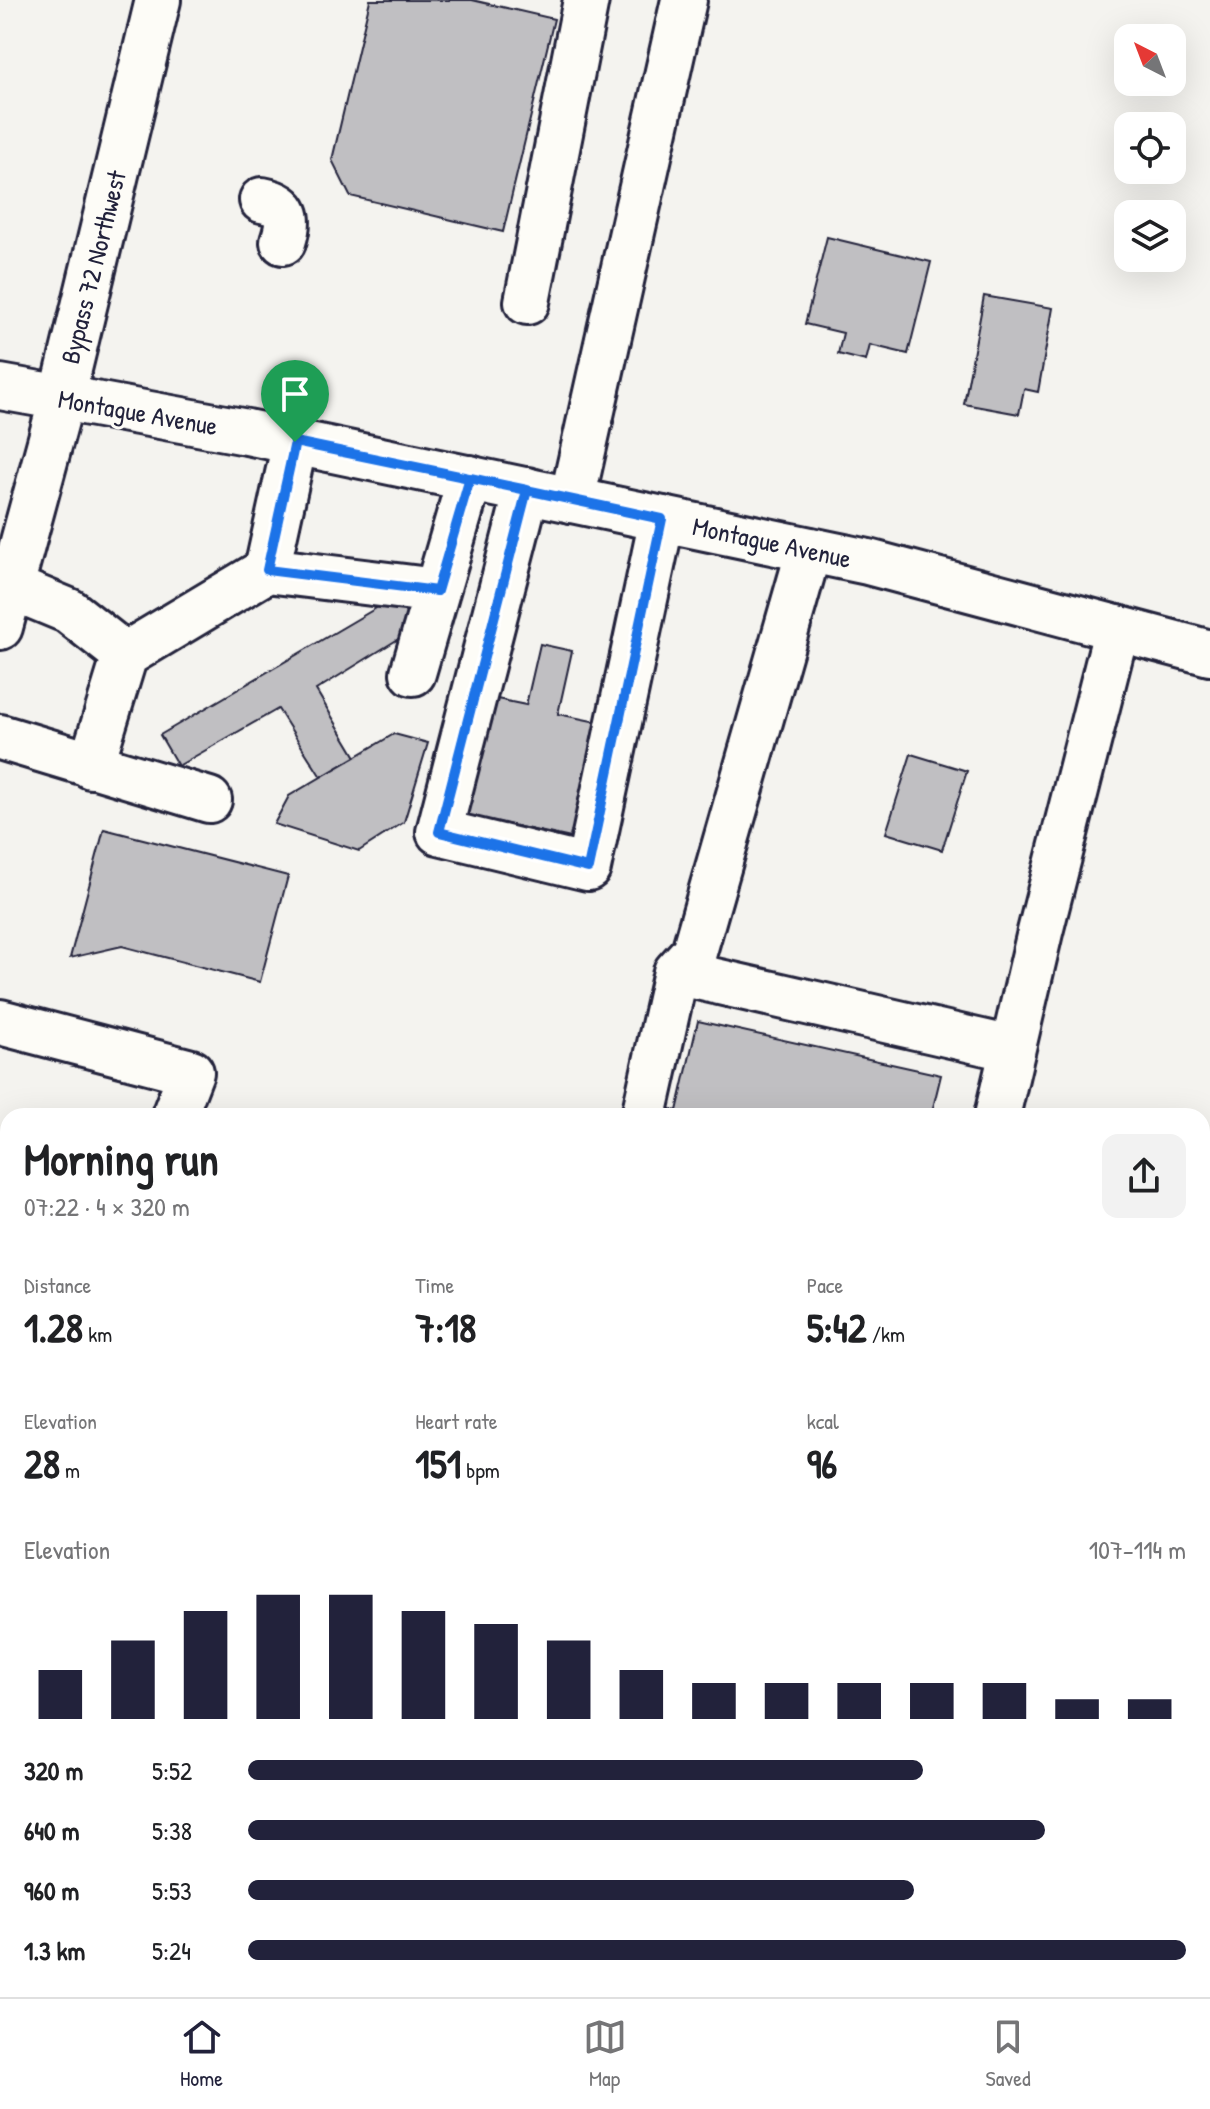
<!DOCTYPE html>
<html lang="en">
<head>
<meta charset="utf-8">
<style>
	body { margin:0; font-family:"Patrick Hand",sans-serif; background:#f2f2f2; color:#202124; height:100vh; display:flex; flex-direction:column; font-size:30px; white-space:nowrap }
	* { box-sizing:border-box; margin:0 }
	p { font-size:26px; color:#757577 }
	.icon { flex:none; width:44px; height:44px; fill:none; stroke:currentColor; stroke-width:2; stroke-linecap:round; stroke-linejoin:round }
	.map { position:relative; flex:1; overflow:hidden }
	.side { position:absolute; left:0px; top:1108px; width:1210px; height:890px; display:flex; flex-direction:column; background:#fff; border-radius:24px 24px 0 0; box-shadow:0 8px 32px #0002 }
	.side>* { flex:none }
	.needle { width:52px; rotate:318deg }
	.buttons { position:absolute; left:1114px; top:24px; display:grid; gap:16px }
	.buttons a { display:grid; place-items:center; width:72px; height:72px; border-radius:16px; background:#fff; box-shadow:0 8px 32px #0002; font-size:40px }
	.pin { position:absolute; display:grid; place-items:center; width:68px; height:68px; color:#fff; margin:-82px -34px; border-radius:50% 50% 50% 0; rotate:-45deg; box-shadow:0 0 8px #0007 }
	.pin .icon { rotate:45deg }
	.round { display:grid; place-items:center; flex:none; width:84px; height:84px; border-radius:16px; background:#f2f2f2 }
	.summary { display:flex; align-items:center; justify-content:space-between; height:136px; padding:0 24px }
	h1 { font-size:44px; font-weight:700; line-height:60px }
	.metrics { display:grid; grid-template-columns:repeat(3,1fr); gap:12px; height:136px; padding:8px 24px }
	.metrics div { display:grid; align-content:center }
	.metrics b { font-size:40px; font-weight:700 }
	.metrics small { font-size:22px; font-weight:400 }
	.metrics p { font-size:22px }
	.chart { height:224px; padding:16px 24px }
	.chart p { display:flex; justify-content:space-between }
	.chart svg { width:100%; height:144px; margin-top:8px; stroke:#22223b; stroke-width:6 }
	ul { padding:0 24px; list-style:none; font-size:26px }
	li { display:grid; grid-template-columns:128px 96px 1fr; align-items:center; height:60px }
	li i { height:20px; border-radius:10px; background:#22223b }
	.tab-bar { display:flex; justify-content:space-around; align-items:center; height:112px; border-top:2px solid #e0e0e0; background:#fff; font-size:22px; color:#757577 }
	.tab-bar a { display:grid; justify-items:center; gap:4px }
	.tab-bar .current { color:#22223b }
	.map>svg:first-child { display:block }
	.building { fill:#c0bfc2; stroke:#22223b; stroke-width:2 }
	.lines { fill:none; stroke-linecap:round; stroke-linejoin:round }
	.minor-casing { stroke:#22223b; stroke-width:50 }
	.major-casing { stroke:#22223b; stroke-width:50 }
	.highway-casing { stroke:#22223b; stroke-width:50 }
	.minor { stroke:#fdfcf7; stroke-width:44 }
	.major { stroke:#fdfcf7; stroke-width:44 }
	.highway { stroke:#fdfcf7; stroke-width:44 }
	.route-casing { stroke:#fff; stroke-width:16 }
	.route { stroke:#1a73e8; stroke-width:10 }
	.labels { text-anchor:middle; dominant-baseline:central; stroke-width:6; stroke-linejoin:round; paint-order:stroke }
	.street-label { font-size:26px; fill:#22223b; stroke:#fdfcf7 }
</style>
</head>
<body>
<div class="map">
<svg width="1210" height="1997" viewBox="0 0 1210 1997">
	<rect width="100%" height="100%" fill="#f4f3ef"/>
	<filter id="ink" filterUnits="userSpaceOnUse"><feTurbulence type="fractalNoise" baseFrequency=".0125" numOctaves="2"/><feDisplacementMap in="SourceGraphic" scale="16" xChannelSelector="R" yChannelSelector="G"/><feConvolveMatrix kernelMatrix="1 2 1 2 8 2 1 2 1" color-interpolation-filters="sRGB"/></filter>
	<g filter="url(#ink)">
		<path class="building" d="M370 0H472L554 19 503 232 350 196 332 160Z
			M827 237 931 262 908 354 870 345 866 361 838 354 843 333 805 324Z
			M984 296 1053 308 1038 392 1024 389 1019 414 964 404Z
			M395 597 416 628 316 690 356 757 321 777 278 709 178 766 160 735Z
			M540 644 572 651 558 714 597 722 571 838 466 815 492 698 526 705Z
			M394 734 428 743 404 822 359 851 274 824 289 796Z
			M911 754 967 771 942 850 886 833Z
			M104 829 288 876 260 982 122 946 70 958Z
			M698 1021 941 1075 931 1116H654L657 1106 677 1111Z
			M1202 1185 1210 1187V1490L1206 1505 1210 1506V1606L1202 1605Z
			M177 1990H597L590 1997H171Z"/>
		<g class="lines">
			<g class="minor-casing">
				<path id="minor" d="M262 200C289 205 291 218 283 242
					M527 302 586 0
					M527 490 439 832 588 868 662 519
					M572 500 684 0
					M267 570 437 591
					M11 587 69 611 125 655 267 570 295 442
					M413 673 470 478
					M0 737 209 800
					M91 766 125 655
					M676 972 1012 1049
					M0 1022 191 1072 174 1116
					M644 1116 676 972 694 952 809 550
					M997 1116 1040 932 1117 628
					M0 1480 8 1482
					M0 1624 8 1606
					M0 1958 8 1965
					M36 1990 44 1997
					M149 1997 155 1990
					M639 1997 646 1990"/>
			</g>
			<g class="major-casing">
				<path id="major" d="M62 398 247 432 868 562 1210 653"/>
			</g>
			<g class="highway-casing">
				<path id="highway" d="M0 387 62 398
					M0 627 62 398 158 0"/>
			</g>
			<use href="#minor" class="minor"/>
			<use href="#major" class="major"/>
			<use href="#highway" class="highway"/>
		</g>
	</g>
	<g class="lines" filter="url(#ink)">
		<g class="route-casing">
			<path id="route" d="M295 442 527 490 439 832 588 868 662 519 470 478 437 591 267 570 295 442"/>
		</g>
		<use href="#route" class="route"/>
	</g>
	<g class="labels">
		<g class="street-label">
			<text transform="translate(93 267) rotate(-76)">Bypass 72 Northwest</text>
			<text transform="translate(138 412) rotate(10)">Montague Avenue</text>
			<text transform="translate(772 542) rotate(12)">Montague Avenue</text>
		</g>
	</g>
</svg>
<div class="buttons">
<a><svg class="needle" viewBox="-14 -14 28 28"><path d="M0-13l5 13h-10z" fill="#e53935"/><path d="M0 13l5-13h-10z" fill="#757577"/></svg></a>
<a><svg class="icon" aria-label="locate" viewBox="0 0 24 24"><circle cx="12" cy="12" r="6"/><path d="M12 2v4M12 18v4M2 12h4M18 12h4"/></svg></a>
<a><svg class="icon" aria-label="layers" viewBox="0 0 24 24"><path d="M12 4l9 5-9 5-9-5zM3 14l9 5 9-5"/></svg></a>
</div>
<div class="pin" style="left:295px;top:442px;background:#1e9e55"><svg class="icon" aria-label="arrive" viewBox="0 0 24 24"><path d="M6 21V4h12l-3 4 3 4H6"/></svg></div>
<section class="side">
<div class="summary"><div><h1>Morning run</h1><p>07:22 · 4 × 320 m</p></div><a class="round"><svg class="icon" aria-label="share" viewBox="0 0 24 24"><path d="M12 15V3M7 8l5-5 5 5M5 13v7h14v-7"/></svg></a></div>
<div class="metrics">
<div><p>Distance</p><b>1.28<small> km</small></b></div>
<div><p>Time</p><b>7:18</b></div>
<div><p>Pace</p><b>5:42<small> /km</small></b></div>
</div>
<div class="metrics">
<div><p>Elevation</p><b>28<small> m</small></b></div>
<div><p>Heart rate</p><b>151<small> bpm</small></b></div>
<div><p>kcal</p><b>96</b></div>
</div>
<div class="chart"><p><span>Elevation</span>107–114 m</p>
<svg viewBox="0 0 160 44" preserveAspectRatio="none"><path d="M5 44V29M15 44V20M25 44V11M35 44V6M45 44V6M55 44V11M65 44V15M75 44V20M85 44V29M95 44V33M105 44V33M115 44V33M125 44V33M135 44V33M145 44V38M155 44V38"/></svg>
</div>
<ul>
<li><b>320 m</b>5:52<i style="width:72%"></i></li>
<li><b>640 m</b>5:38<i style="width:85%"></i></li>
<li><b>960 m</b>5:53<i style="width:71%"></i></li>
<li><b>1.3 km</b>5:24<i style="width:100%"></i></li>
</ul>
</section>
</div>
<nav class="tab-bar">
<a class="current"><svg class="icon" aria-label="home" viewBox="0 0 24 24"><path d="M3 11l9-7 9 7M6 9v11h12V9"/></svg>Home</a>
<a><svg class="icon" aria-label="map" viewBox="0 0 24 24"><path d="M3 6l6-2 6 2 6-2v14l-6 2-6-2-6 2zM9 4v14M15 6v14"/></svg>Map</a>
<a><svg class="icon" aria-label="saved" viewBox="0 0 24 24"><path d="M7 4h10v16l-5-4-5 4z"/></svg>Saved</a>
</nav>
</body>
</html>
